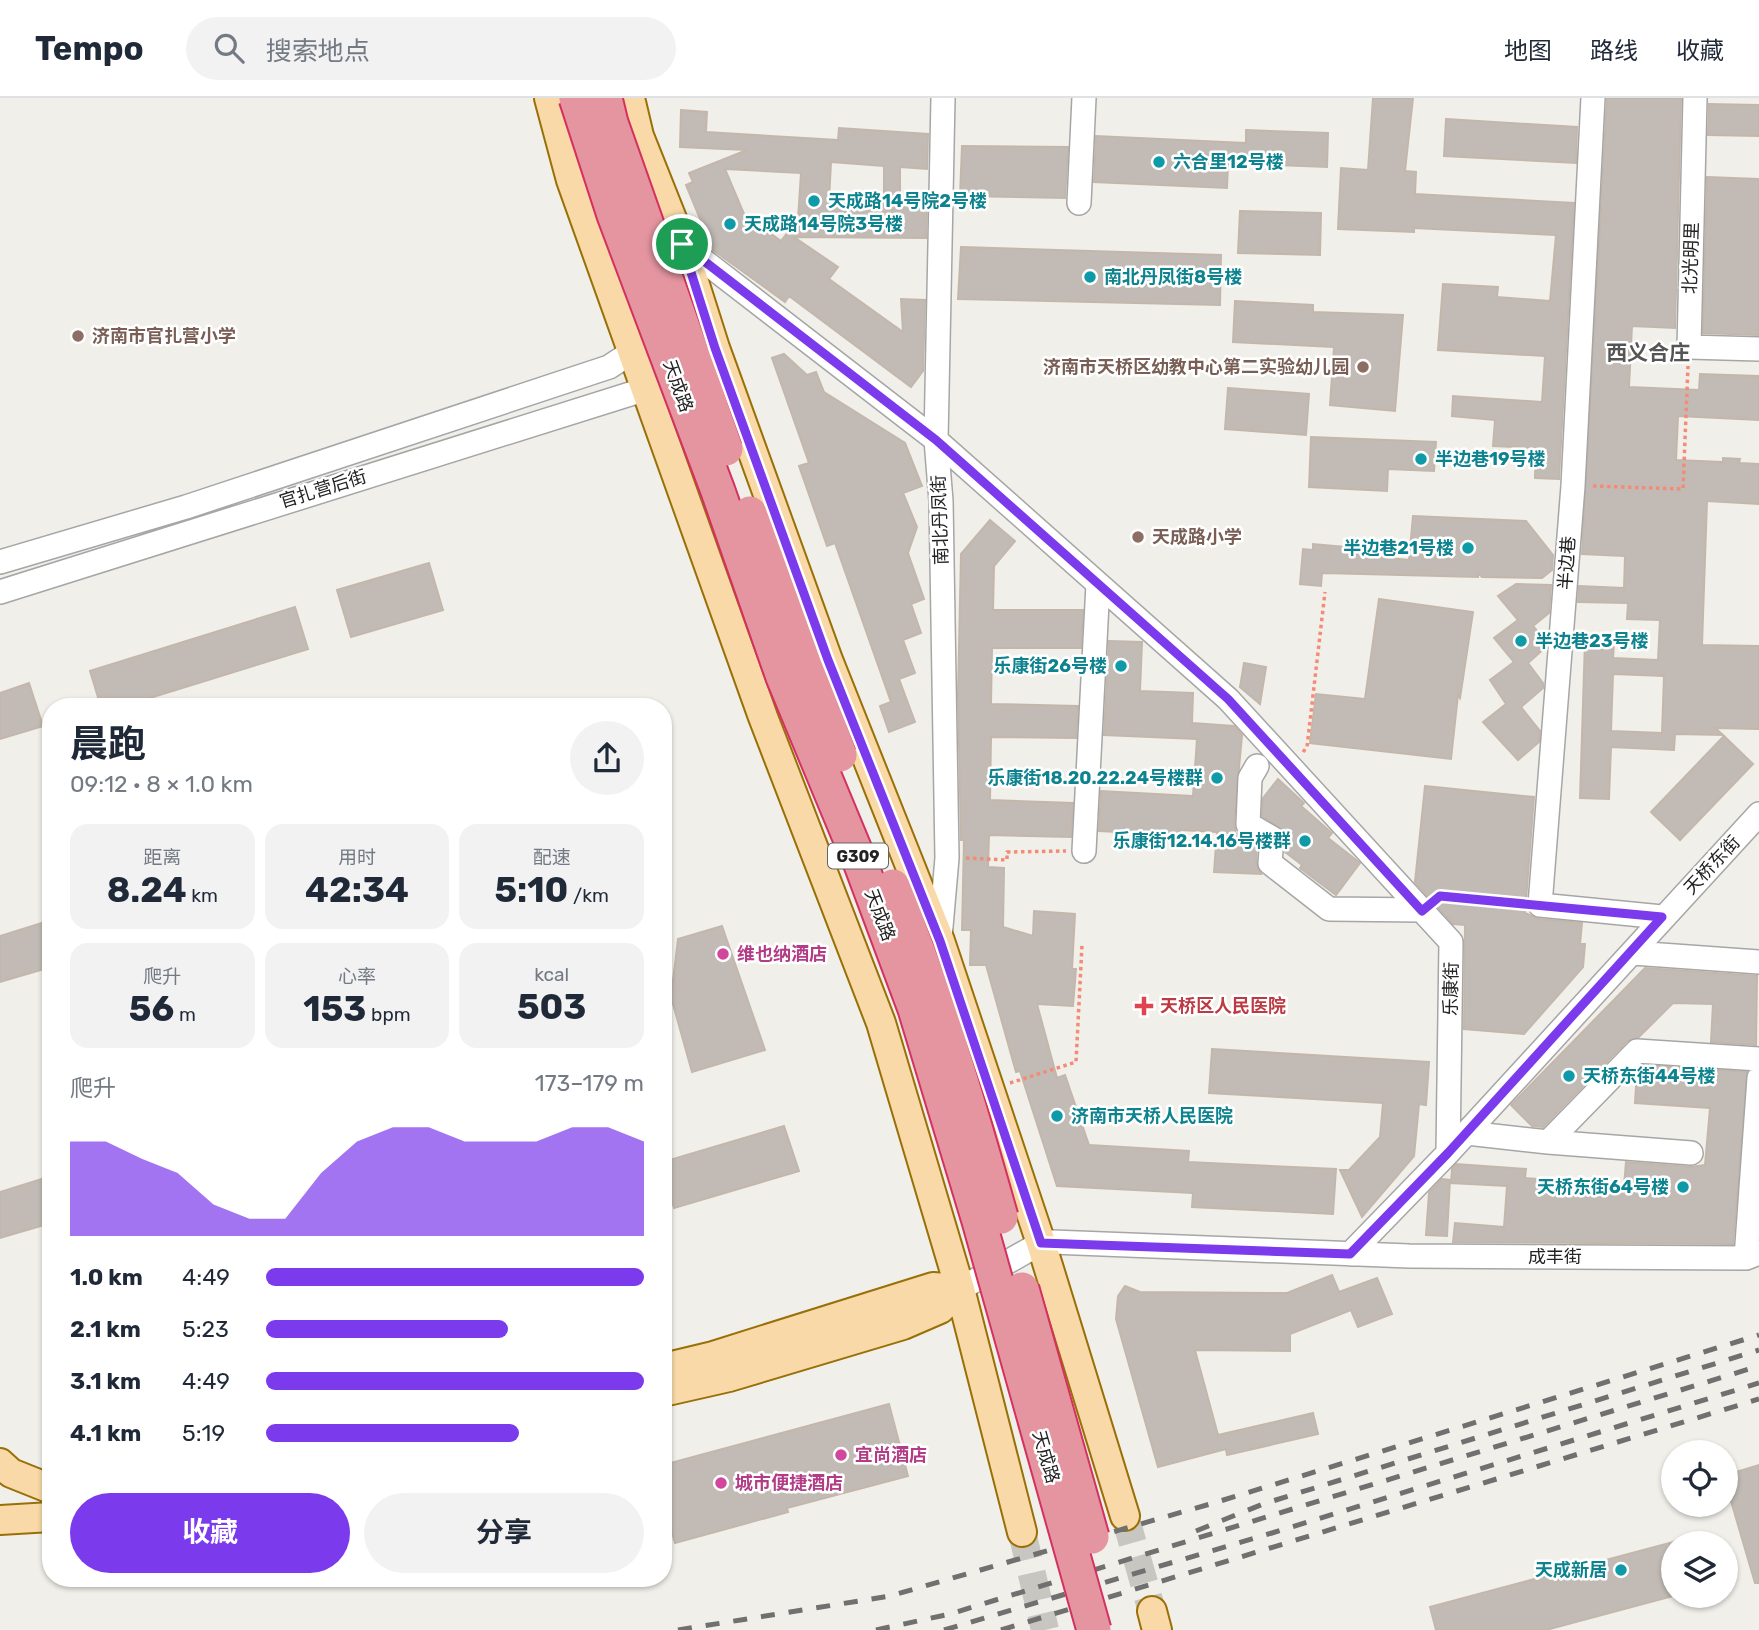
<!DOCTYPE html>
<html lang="zh">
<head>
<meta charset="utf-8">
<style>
	body { margin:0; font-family:Rubik,"Noto Sans SC",sans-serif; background:#f2f2f3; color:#1f2937; height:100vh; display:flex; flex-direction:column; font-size:26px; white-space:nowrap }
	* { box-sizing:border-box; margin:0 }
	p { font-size:23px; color:#747a83 }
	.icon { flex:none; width:38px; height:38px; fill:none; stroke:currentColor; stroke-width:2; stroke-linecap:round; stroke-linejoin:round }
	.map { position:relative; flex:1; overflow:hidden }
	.sheet { position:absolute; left:42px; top:600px; width:630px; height:889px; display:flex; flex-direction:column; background:#fff; border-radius:28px; box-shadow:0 2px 5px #0004 }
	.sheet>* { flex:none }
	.fabs { position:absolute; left:1661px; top:1342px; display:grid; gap:14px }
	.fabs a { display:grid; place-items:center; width:77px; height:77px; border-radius:50%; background:#fff; box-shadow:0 2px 5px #0004; font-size:35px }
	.pin { position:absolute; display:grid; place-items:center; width:60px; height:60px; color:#fff; margin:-30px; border:4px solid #fff; border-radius:50%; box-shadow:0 2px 7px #0007 }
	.round { display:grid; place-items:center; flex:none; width:74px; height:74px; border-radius:37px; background:#f2f2f3 }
	.summary { display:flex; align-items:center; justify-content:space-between; height:119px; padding:0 28px }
	h1 { font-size:38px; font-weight:700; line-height:52px }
	.stats { display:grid; grid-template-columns:repeat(3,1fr); gap:10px; height:119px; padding:7px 28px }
	.stats div { display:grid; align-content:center; border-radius:18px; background:#f2f2f3; text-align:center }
	.stats b { font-size:35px; font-weight:700 }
	.stats small { font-size:19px; font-weight:400 }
	.stats p { font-size:19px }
	.chart { height:196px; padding:14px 28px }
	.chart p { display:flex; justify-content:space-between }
	.chart svg { width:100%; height:126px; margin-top:7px; fill:#7c3aed; opacity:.7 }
	.cta { display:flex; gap:14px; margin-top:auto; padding:14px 28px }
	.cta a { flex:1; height:80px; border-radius:42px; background:#7c3aed; color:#fff; font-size:28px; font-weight:700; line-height:80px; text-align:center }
	.cta a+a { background:#f2f2f3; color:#1f2937 }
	ul { padding:0 28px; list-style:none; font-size:23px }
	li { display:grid; grid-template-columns:112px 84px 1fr; align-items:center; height:52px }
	li i { height:18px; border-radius:9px; background:#7c3aed }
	header { display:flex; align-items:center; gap:42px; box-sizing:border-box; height:98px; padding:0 35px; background:#fff; border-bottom:2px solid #e0e1e3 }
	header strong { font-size:33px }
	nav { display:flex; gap:38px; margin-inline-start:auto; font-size:24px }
	.search { width:490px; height:63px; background:#f2f2f3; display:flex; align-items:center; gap:18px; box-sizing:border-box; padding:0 24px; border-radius:38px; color:#747a83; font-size:26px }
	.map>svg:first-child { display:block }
	.building { fill:#c2bbb5; stroke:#c3b7ac; stroke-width:2; fill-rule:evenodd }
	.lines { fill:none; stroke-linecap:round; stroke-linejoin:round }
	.major-tunnel { stroke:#c8c6c1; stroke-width:28; stroke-dasharray:28 14; stroke-linecap:butt }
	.minor-casing { stroke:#a6a6a6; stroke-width:26 }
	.major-casing { stroke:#987007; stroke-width:32 }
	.path { stroke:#f48b77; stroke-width:3.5; stroke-dasharray:3.5 3.5; stroke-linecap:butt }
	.minor { stroke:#fff; stroke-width:23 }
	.major { stroke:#f8d9a7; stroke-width:28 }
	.rail { stroke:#707070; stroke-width:5; stroke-dasharray:14 14; stroke-linecap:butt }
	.highway-bridge-casing { stroke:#d43160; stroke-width:37; stroke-linecap:butt }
	.highway-bridge { stroke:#e495a0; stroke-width:33 }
	.route-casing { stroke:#fff; stroke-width:14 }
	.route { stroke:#7c3aed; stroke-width:9 }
	.culture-dot { fill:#0f9aa8; stroke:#fff; stroke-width:2.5 }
	.education-dot { fill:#8d6e63; stroke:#fff; stroke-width:2.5 }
	.hotel-dot { fill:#d1479c; stroke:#fff; stroke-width:2.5 }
	.health-dot { fill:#e0444e; stroke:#fff; stroke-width:2.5 }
	.labels { text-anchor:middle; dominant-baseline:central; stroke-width:5; stroke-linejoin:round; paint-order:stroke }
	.shield { fill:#fff; stroke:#646464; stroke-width:2 }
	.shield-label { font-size:16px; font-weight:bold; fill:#222 }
	.culture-label { font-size:18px; font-weight:bold; fill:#0d838f; stroke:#fff; text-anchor:start }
	.street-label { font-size:18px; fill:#222; stroke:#fff }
	.education-label { font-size:18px; font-weight:bold; fill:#785e54; stroke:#fff; text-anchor:start }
	.hotel-label { font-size:18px; font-weight:bold; fill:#b23c85; stroke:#fff; text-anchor:start }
	.health-label { font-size:18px; font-weight:bold; fill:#be3a42; stroke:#fff; text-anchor:start }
	.quarter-label { font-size:21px; font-weight:bold; fill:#555; stroke:#fff }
</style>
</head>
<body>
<header>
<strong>Tempo</strong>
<div class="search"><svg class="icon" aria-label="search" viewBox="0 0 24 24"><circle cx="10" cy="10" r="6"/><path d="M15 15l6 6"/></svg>搜索地点</div>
<nav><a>地图</a><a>路线</a><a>收藏</a></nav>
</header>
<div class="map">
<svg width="1759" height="1532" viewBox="0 0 1759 1532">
	<rect width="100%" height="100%" fill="#f1efe9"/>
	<path class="building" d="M1373 0H1413L1405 73 1416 74 1415 96 1574 105 1559 381 1535 380 1536 350 1493 348 1495 322 1452 318 1453 298 1542 304 1545 258 1438 252 1443 186 1498 189 1497 199 1550 203 1556 137 1414 130V134L1338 131 1341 70 1368 72Z
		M1607 0H1681L1675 230 1632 228 1629 289 1699 292 1700 276 1759 278V322L1678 318 1676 362 1723 364V360L1740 361 1739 365 1759 366V406L1707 403 1702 547 1759 548V631L1715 630 1723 637 1675 636 1674 652 1611 649 1609 701 1580 700 1585 543 1614 544 1613 560 1658 562 1660 522 1627 521 1628 505 1578 504 1579 488 1624 490 1625 458 1582 456ZM1613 576 1664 578 1662 635 1611 633Z
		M1709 6 1759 7V38L1708 37Z
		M681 12 707 14 706 34 838 42 839 30 928 36 927 71 900 69V105H927L926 140 794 139 838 169 829 181 903 234 901 201 925 202 923 273 911 289 789 198 785 204 713 152 686 87 693 84 689 75 747 52 680 49ZM831 64 884 68V104L829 103ZM725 71 801 75 798 121 781 143 744 116Z
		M1446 21 1577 29 1576 65 1444 58Z
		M1246 32 1328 35 1327 69 1228 65 1227 90 1094 84 1096 38 1246 45Z
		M962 48 1068 49 1065 100 960 98Z
		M1707 79 1759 81V237L1703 235Z
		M1240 113 1321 115 1320 157 1238 155Z
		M961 149 1221 157 1220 207 958 201Z
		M1235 203 1313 207V214L1403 217 1395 313 1330 307 1334 249 1233 244Z
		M784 256 807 277 816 274 824 294 905 345 922 388 903 395 917 429 908 455 924 501 911 506 921 535 903 542 915 575 899 581 915 624 889 634 880 608 891 604 835 445 827 448 799 368 809 365 772 260Z
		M1228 290 1309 296 1306 337 1225 331Z
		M1311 339 1436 344 1434 373 1388 371 1387 393 1309 389Z
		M1413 418 1526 423 1553 457 1552 472 1542 480 1482 479 1478 475V479L1322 475 1321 488 1300 486 1303 451 1313 452V446L1368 451V458L1409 462Z
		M990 422 1015 443 994 468 993 512H1083L1081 550H992L991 606 1078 608 1076 640 991 639 990 702 1073 705 1071 739 989 737 988 769 1004 770 1003 829 1033 838 1034 813 1075 816 1072 871H1076L1073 908 1037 906 1057 980 1065 977 1089 1047 1189 1053 1188 1064 1336 1071 1333 1116 1192 1109 1193 1095 1057 1088 1020 973 1016 974 986 867H970L971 832H962L964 742H961L958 596 961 456Z
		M429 465 443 512 351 539 337 492Z
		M1516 486 1551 487 1549 515 1533 528 1547 545 1546 549 1528 565 1543 585V590L1521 609 1540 633 1539 644 1518 662 1483 624 1506 606 1490 582 1514 564 1494 540 1518 522 1498 498Z
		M1379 501 1473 514 1460 600 1458 597 1451 661 1310 645 1316 596 1365 601Z
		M295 509 308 551 121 609H101L90 573Z
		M1109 543 1142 544 1140 593 1193 595 1192 625 1234 628 1242 637 1234 726 1236 737 1238 735 1257 748 1256 765 1261 776 1214 774 1217 734 1180 732V737L1099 733 1101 693 1193 698 1197 641 1104 637Z
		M1244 565 1266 569 1260 606 1240 589Z
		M29 585 43 628 0 641V595Z
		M1724 638 1753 666 1680 742 1651 714Z
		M1278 681 1304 705 1301 708 1332 735 1328 740 1360 765 1336 797 1300 770 1302 767 1285 754 1284 733 1262 718 1263 700Z
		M1425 688 1534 699 1525 815 1539 821 1582 825 1580 846H1585L1583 869 1524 936 1464 931 1465 827 1453 826 1415 784Z
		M51 822V869L0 884V838Z
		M722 828 765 952 692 974 671 899 678 841Z
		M1645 870 1757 878 1756 947 1711 944 1713 906 1673 905 1639 939 1627 943 1543 1029 1532 1028 1511 1007Z
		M1212 951 1429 964 1426 1007 1419 1006 1414 1058 1362 1119 1340 1072H1349L1380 1039 1383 1005 1209 995Z
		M1643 967 1747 974 1733 1146 1453 1144 1455 1125 1504 1129 1507 1088 1451 1085 1452 1071 1456 1066 1526 1071 1525 1080 1624 1088 1626 1064 1690 1069 1705 1067 1710 1010 1635 1005 1637 973Z
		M784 1028 799 1073 674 1110 663 1074V1064Z
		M51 1078V1125L0 1140V1094Z
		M1442 1081 1450 1082 1447 1138 1426 1137 1429 1095Z
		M1332 1177 1339 1194 1377 1180 1392 1216 1358 1229 1351 1212 1290 1236V1253L1195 1252 1218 1337 1313 1315 1318 1336 1227 1357 1226 1351 1158 1369 1116 1221 1118 1198 1125 1188 1140 1194 1287 1195Z
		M889 1306 908 1378 787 1410 788 1414 675 1445 663 1403V1367Z
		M1759 1367V1485H1755L1726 1386V1377Z
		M1673 1444V1498L1546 1532H1436L1430 1509Z"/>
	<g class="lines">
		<path class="major-tunnel" d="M1125 1418 1152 1513
			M1022 1434 1045 1532"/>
		<g class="minor-casing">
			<path id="minor" d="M1593 0 1573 388 1540 807 1662 819
				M1695 0 1689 249 1759 251
				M1079 105 1084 0
				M682 146 936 342 1228 601 1451 844 1448 1055
				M0 464 186 409 609 269 632 254
				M0 494 646 291
				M1257 668 1250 680 1248 726 1272 740 1270 765 1329 811 1422 812
				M1084 753 1098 486
				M940 840 947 760 941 403 936 342 943 0
				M1633 855 1759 864
				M1467 1035 1548 1044 1637 953 1759 961
				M1548 1044 1691 1055
				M1350 1156 1448 1055 1759 716
				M1746 1160 1759 980
				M960 1191 1041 1145 1052 1144 1409 1158 1746 1160 1759 1155"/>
		</g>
		<g class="major-casing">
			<path id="major" d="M549 0 571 82 763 619 881 925 960 1191 1022 1434
				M630 0 639 38 682 146 715 250 828 562 940 843 1041 1145 1125 1418
				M663 1270 713 1258 933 1189 960 1191
				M663 1294 729 1279 903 1227 940 1211 960 1191
				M0 1365 11 1375 51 1391
				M0 1422 51 1419
				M1152 1513 1157 1532"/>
		</g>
		<path class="path" d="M1593 388 1683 391 1688 268
			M1303 654 1307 649 1325 494
			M966 760 1007 762V754L1066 753
			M1438 799 1521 805
			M1010 985 1076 964 1082 847"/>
		<use href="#minor" class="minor"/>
		<use href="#major" class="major"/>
		<path class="rail" d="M1196 1433 1263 1406 1759 1252
			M678 1532 890 1498 1217 1404 1759 1237
			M876 1532 950 1516 1759 1268
			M944 1532 1272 1435 1759 1285
			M1001 1532 1759 1301"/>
		<g class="highway-bridge-casing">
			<path id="highway-bridge" d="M576 0 614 117 718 393 783 579 862 769 915 911 979 1123 1094 1532
				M605 0 611 25 726 351
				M750 415 840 657
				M893 788C937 896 969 1006 1001 1119
				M1022 1191 1092 1439"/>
		</g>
		<use href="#highway-bridge" class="highway-bridge"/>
	</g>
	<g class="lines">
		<g class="route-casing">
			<path id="route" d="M682 146 936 342 1228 601 1422 813 1440 798 1662 819 1448 1055 1350 1156 1041 1145 940 843 828 562 715 250Z"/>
		</g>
		<use href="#route" class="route"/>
	</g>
	<g class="culture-dot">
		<circle cx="1159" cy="64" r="7"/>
		<circle cx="814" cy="103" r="7"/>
		<circle cx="730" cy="126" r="7"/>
		<circle cx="1090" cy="179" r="7"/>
		<circle cx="1421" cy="361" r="7"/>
		<circle cx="1468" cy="450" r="7"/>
		<circle cx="1521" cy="543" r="7"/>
		<circle cx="1121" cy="568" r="7"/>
		<circle cx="1217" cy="680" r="7"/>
		<circle cx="1305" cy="743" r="7"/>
		<circle cx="1569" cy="978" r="7"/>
		<circle cx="1057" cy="1018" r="7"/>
		<circle cx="1683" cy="1089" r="7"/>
		<circle cx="1621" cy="1472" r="7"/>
	</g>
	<g class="education-dot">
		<circle cx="78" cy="238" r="7"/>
		<circle cx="1363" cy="269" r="7"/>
		<circle cx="1138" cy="439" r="7"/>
	</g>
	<g class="hotel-dot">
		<circle cx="723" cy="856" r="7"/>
		<circle cx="841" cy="1357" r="7"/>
		<circle cx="721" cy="1385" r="7"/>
	</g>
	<path class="health-dot" d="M1140.5 897.5h7v7h7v7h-7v7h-7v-7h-7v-7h7z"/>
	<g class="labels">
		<rect class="shield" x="828" y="745.5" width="60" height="25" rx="5"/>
		<g class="shield-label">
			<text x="858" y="758">G309</text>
		</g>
		<g class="culture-label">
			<text x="1173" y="64">六合里12号楼</text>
			<text x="828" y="103">天成路14号院2号楼</text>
			<text x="744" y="126">天成路14号院3号楼</text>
			<text x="1104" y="179">南北丹凤街8号楼</text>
			<text x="1435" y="361">半边巷19号楼</text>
			<text x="1454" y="450" text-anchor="end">半边巷21号楼</text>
			<text x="1535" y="543">半边巷23号楼</text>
			<text x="1107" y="568" text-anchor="end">乐康街26号楼</text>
			<text x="1203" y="680" text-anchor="end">乐康街18.20.22.24号楼群</text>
			<text x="1291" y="743" text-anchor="end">乐康街12.14.16号楼群</text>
			<text x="1583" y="978">天桥东街44号楼</text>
			<text x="1071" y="1018">济南市天桥人民医院</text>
			<text x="1669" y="1089" text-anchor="end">天桥东街64号楼</text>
			<text x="1607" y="1472" text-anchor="end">天成新居</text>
		</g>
		<g class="street-label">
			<text transform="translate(1691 160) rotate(-88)">北光明里</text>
			<text transform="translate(678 288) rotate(70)">天成路</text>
			<text transform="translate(323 391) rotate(-17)">官扎营后街</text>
			<text transform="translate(940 422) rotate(-92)">南北丹凤街</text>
			<text transform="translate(1567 465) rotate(-86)">半边巷</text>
			<text transform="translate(1712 767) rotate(-47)">天桥东街</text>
			<text transform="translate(880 817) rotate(69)">天成路</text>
			<text transform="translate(1451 891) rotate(-89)">乐康街</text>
			<text x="1555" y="1159">成丰街</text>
			<text transform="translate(1046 1359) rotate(74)">天成路</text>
		</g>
		<g class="education-label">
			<text x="92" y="238">济南市官扎营小学</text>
			<text x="1349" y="269" text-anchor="end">济南市天桥区幼教中心第二实验幼儿园</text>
			<text x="1152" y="439">天成路小学</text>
		</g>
		<g class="hotel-label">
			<text x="737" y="856">维也纳酒店</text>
			<text x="855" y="1357">宜尚酒店</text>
			<text x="735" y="1385">城市便捷酒店</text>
		</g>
		<g class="health-label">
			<text x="1160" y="908">天桥区人民医院</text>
		</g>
		<g class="quarter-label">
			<text x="1648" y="254">西义合庄</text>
		</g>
	</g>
</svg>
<div class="fabs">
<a><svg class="icon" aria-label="locate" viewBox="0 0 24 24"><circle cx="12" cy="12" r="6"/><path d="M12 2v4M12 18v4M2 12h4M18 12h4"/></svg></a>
<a><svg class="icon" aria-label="layers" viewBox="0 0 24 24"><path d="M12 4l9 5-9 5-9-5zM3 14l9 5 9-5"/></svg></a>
</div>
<div class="pin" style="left:682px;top:146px;background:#1e9e55"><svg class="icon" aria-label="arrive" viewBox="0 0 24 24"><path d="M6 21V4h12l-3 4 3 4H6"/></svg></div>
<section class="sheet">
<div class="summary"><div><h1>晨跑</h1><p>09:12 · 8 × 1.0 km</p></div><a class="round"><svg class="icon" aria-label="share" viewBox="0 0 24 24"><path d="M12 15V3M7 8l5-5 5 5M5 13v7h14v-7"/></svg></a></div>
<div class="stats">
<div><p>距离</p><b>8.24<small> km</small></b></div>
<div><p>用时</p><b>42:34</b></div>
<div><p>配速</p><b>5:10<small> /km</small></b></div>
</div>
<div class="stats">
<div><p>爬升</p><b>56<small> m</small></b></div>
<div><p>心率</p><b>153<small> bpm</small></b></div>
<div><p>kcal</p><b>503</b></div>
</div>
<div class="chart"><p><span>爬升</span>173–179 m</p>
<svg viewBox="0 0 160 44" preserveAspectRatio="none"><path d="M0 44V11L10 11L20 17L30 22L40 33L50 38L60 38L70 22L80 11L90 6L100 6L110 11L120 11L130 11L140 6L150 6L160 11V44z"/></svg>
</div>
<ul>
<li><b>1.0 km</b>4:49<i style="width:100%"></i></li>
<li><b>2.1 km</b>5:23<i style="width:64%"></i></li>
<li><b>3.1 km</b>4:49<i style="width:100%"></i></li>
<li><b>4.1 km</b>5:19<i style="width:67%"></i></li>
</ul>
<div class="cta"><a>收藏</a><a>分享</a></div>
</section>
</div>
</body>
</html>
